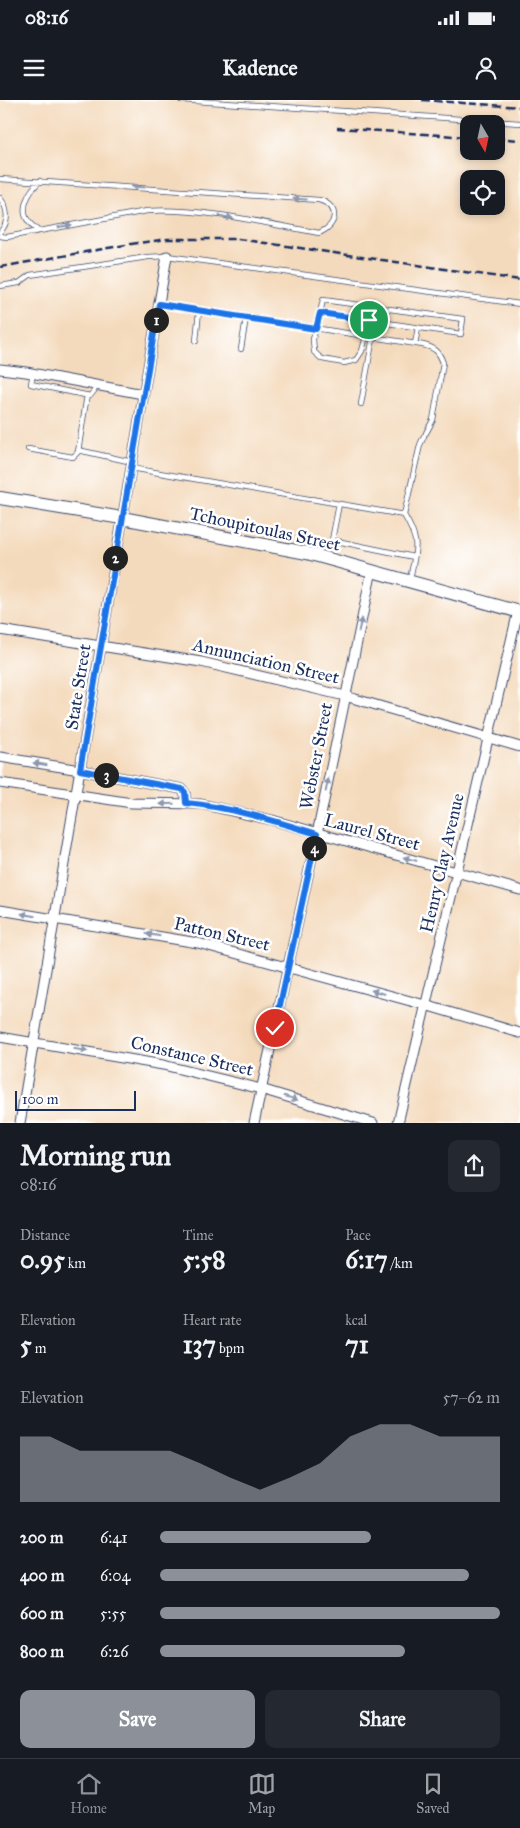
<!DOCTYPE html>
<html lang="en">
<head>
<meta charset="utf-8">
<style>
	body { margin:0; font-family:"IM FELL Great Primer",serif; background:#242831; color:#f1f3f6; height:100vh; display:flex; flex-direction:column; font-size:19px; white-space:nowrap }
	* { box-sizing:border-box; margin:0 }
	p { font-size:16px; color:#9ea1a6 }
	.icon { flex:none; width:28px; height:28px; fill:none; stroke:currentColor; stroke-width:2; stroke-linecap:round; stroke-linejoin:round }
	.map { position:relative; height:1023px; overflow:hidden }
	.sheet { display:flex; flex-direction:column; background:#171b24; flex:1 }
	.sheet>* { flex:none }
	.needle { width:32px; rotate:171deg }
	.buttons { position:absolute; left:460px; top:15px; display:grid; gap:10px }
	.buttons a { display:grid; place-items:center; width:45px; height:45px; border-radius:10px; background:#171b24; box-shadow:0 2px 8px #0003; font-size:25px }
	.scale { position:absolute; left:15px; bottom:12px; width:121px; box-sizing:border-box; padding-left:5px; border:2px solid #1b2f5e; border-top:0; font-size:14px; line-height:18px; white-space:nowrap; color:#1b2f5e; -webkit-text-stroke:4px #fff; paint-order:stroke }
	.pin { position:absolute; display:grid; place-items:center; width:42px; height:42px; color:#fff; margin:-21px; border:2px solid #fff; border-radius:50%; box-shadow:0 1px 5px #0007 }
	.km { position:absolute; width:25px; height:25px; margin:-12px; border-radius:50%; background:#222; color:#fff; font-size:14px; line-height:25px; text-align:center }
	.round { display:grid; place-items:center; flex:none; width:52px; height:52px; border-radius:10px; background:#242831 }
	.overview { display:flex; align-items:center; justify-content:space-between; height:85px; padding:0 20px }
	h1 { font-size:28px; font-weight:700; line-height:38px }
	.stats { display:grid; grid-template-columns:repeat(3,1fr); gap:8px; height:85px; padding:5px 20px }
	.stats div { display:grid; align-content:center }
	.stats b { font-size:25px; font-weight:700 }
	.stats small { font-size:14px; font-weight:400 }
	.stats p { font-size:14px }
	.chart { height:140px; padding:10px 20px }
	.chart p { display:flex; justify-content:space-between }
	.chart svg { width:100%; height:90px; margin-top:5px; fill:#8c9099; opacity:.7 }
	.primary-button { display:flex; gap:10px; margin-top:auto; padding:10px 20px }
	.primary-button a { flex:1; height:58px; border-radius:10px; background:#8c9099; color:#fff; font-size:20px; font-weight:700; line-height:58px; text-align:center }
	.primary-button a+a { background:#242831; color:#f1f3f6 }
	ul { padding:0 20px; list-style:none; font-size:16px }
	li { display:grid; grid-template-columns:80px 60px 1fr; align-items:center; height:38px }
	li i { height:12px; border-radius:6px; background:#8c9099 }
	.status { display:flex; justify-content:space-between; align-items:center; height:35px; padding:0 25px; background:#171b24; direction:ltr }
	.status svg { height:14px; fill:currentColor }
	header { display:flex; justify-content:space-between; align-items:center; height:65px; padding:0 20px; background:#171b24; font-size:22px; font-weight:700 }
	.tab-bar { display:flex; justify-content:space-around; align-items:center; height:70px; border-top:1px solid #363941; background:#171b24; font-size:14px; color:#9ea1a6 }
	.tab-bar a { display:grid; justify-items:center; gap:2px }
	.tab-bar .on { color:#8c9099 }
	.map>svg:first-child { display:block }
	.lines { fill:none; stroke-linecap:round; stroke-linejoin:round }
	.lane-casing { stroke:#3c496c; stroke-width:6 }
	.street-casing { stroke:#3c496c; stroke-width:11 }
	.secondary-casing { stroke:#3c496c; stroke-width:14 }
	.lane { stroke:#fff; stroke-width:4.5 }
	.street { stroke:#fff; stroke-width:9 }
	.secondary { stroke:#fff; stroke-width:12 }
	.rail { stroke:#1b2f5e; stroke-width:2.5; stroke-dasharray:8 4; stroke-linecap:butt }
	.oneway { fill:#8d97ae }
	.route-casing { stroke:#fff; stroke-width:10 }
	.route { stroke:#1a73e8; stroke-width:6 }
	.labels { text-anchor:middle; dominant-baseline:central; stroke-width:5; stroke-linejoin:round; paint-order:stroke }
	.street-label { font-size:18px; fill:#1b2f5e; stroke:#fff }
</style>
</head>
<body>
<div class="status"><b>08:16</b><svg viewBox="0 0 49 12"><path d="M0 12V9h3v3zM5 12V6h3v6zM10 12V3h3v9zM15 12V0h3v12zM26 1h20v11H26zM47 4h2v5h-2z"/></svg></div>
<header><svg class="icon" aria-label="menu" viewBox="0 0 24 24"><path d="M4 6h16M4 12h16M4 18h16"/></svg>Kadence<svg class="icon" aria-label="person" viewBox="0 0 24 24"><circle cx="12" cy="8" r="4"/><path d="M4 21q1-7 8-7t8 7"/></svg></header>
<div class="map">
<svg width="520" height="1023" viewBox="0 0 520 1023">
	<rect width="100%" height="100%" fill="#fff"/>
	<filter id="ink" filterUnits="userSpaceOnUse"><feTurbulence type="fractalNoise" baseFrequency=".02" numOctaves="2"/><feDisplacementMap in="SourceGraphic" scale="10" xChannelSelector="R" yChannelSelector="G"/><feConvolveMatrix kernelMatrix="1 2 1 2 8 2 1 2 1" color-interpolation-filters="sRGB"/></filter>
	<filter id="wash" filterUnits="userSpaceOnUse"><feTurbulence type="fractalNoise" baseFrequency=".0096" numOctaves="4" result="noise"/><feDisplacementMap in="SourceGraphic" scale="20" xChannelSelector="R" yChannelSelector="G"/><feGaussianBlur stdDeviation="1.12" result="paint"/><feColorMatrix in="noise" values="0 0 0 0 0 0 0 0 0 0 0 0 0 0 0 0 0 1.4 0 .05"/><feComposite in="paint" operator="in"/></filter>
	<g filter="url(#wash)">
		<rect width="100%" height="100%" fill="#f4dabc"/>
	</g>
	<g filter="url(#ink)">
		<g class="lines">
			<g class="lane-casing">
				<path id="lane" d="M181 0 520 23
					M0 79 319 100C340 106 338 125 319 133 263 123 204 108 147 111L7 137 0 136
					M0 98C8 108 10 122 0 132
					M38 131C35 128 31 125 29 122 18 109 30 90 40 81
					M0 186 19 183 30 175 148 157 167 156 520 204
					M159 204 423 245C435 248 439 251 443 263L433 320 426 333
					M320 213 323 200 463 219 461 234 320 213 313 239 314 252 322 259 344 263 356 260 362 251 366 236
					M196 241 199 211
					M415 244 418 228
					M241 249 246 218
					M33 273 31 284 90 296 94 291 96 285
					M361 304 373 237
					M28 349 73 357 78 352 87 295
					M78 350 132 362
					M131 368 309 399
					M311 399 404 415
					M339 404 332 440 414 457
					M410 479C416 448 421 444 404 415L420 345 424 336"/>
			</g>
			<g class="street-casing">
				<path id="street" d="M0 269 26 272 143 294
					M0 530 201 562 345 596 520 647
					M0 657 80 670 182 689 185 693 186 703
					M0 683 132 703 201 704 272 720 520 790
					M0 810 198 843 425 905 520 933
					M0 937 163 965 261 989 373 1023
					M20 1023 167 156
					M254 1023 317 734 372 470
					M398 1023 518 511"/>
			</g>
			<g class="secondary-casing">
				<path id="secondary" d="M0 398 122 418 307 453 520 512"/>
			</g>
			<use href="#lane" class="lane"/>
			<use href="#street" class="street"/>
			<use href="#secondary" class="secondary"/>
			<path class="rail" d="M422 0 520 7
				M337 28 469 37
				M496 38 520 40
				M0 167 131 144 168 139H238L520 180"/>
		</g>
		<defs><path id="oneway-solid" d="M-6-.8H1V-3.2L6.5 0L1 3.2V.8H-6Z" transform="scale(1.25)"/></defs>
		<g class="oneway">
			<use href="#oneway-solid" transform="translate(138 87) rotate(-176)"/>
			<use href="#oneway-solid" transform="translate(300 99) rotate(-176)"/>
			<use href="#oneway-solid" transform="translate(226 117) rotate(10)"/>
			<use href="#oneway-solid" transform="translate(65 126) rotate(-10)"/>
			<use href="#oneway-solid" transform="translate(360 525) rotate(-78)"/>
			<use href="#oneway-solid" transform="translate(40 664) rotate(-171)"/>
			<use href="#oneway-solid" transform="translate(327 685) rotate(-79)"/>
			<use href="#oneway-solid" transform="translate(167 704) rotate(179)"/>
			<use href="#oneway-solid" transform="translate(410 759) rotate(-165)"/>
			<use href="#oneway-solid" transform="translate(28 815) rotate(-170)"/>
			<use href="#oneway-solid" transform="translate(153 835) rotate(-171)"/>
			<use href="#oneway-solid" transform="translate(378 892) rotate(-165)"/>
			<use href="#oneway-solid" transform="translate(81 950) rotate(9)"/>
			<use href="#oneway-solid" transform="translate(291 998) rotate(17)"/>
		</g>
	</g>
	<g class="lines" filter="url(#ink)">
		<g class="route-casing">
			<path id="route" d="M275 928 317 734C275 721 230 707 186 703L185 692 182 689 80 670 159 204 316 229 320 213 369 220"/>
		</g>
		<use href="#route" class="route"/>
	</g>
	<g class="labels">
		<g class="street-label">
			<text transform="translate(265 429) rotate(12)">Tchoupitoulas Street</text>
			<text transform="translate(266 561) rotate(13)">Annunciation Street</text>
			<text transform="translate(78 587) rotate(-81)">State Street</text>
			<text transform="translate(316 656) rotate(-79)">Webster Street</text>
			<text transform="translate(372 732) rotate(15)">Laurel Street</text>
			<text transform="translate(442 763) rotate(-77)">Henry Clay Avenue</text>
			<text transform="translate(222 834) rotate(13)">Patton Street</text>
			<text transform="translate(192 956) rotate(13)">Constance Street</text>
		</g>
	</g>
</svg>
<div class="buttons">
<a><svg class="needle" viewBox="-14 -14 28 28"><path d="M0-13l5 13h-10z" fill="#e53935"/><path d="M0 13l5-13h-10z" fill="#9ea1a6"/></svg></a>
<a><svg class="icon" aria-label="locate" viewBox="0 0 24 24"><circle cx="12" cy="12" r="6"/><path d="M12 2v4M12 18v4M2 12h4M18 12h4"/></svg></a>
</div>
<div class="scale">100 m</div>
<div class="pin" style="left:369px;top:220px;background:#1e9e55"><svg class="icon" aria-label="arrive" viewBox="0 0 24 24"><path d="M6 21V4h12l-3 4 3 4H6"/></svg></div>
<div class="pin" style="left:275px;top:928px;background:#d93025"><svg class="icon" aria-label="check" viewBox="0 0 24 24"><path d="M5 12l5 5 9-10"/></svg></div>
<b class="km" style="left:156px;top:220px">1</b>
<b class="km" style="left:115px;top:458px">2</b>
<b class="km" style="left:106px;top:675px">3</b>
<b class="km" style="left:314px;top:748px">4</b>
</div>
<section class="sheet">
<div class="overview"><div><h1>Morning run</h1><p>08:16</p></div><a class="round"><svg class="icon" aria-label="share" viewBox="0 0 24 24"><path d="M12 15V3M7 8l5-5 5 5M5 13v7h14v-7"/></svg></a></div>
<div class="stats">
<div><p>Distance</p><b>0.95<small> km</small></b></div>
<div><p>Time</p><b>5:58</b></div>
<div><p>Pace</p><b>6:17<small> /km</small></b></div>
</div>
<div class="stats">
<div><p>Elevation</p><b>5<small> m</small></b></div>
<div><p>Heart rate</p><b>137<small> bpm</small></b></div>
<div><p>kcal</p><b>71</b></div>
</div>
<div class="chart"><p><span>Elevation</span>57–62 m</p>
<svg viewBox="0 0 160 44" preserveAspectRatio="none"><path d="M0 44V12L10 12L20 19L30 19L40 19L50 19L60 25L70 32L80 38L90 32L100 25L110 12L120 6L130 6L140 12L150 12L160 12V44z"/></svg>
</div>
<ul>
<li><b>200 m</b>6:41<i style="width:62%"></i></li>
<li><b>400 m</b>6:04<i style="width:91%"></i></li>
<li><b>600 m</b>5:55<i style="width:100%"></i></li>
<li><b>800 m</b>6:26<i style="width:72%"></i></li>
</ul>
<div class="primary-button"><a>Save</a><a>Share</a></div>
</section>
<nav class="tab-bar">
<a class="on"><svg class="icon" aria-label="home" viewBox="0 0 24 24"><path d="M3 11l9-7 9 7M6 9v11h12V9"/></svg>Home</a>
<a><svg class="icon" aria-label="map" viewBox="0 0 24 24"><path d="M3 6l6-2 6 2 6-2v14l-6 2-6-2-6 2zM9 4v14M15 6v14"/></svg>Map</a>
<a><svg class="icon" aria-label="saved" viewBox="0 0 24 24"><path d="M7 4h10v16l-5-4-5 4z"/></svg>Saved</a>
</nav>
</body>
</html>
